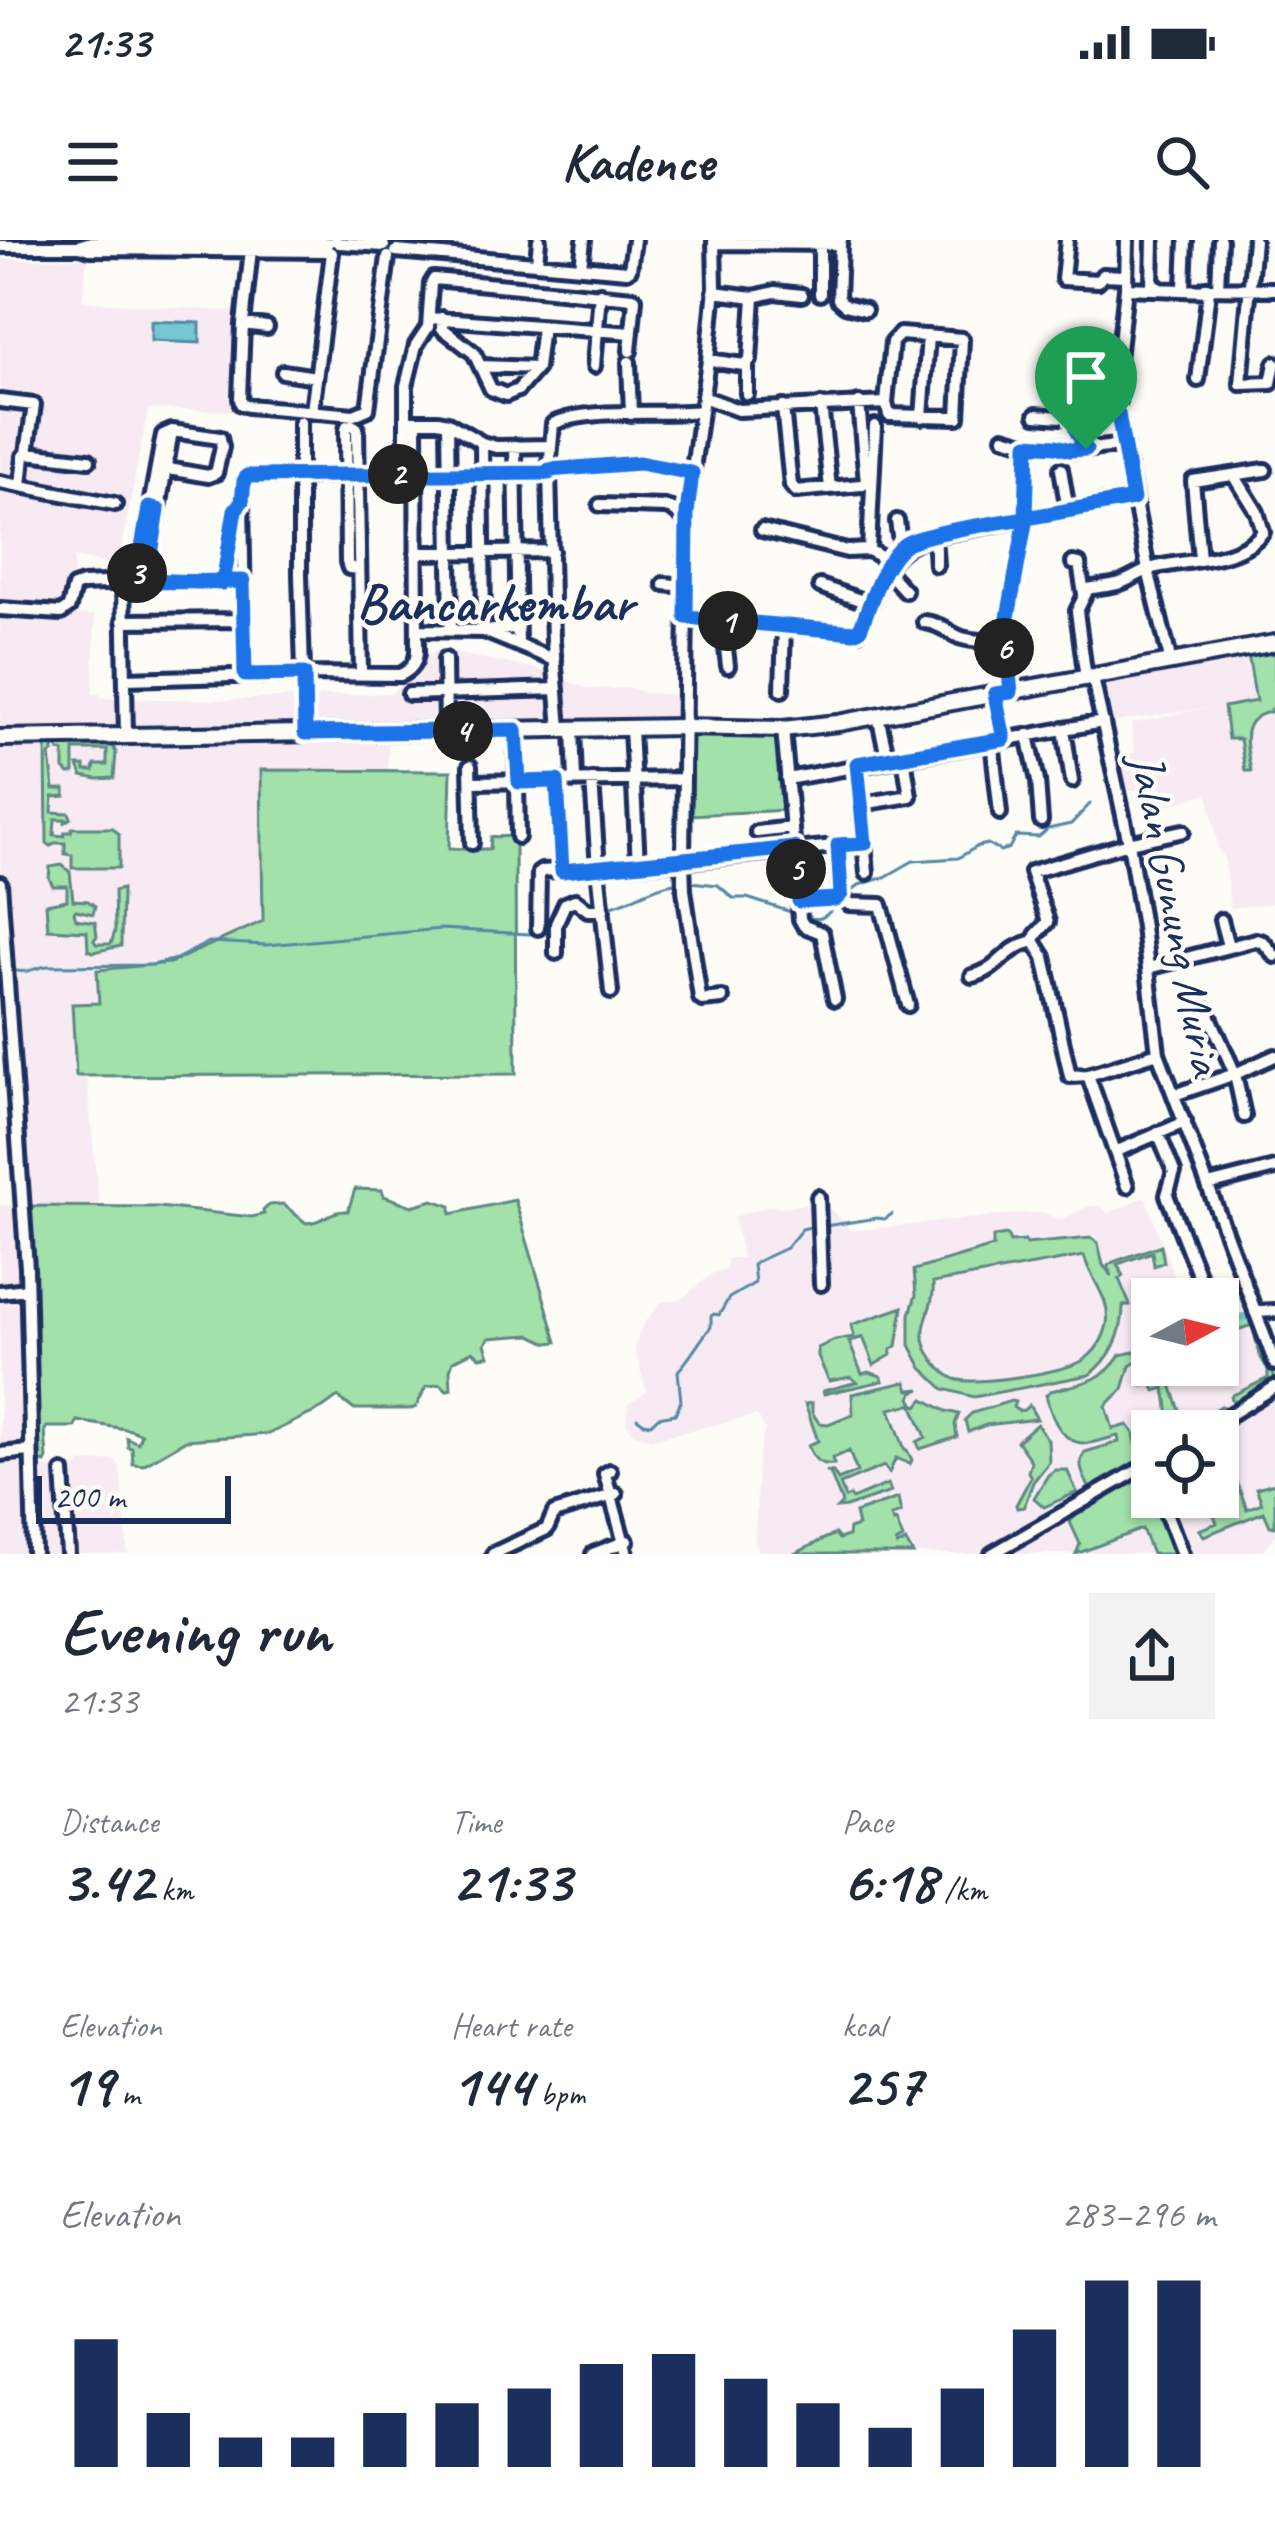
<!DOCTYPE html>
<html lang="en">
<head>
<meta charset="utf-8">
<style>
	body { margin:0; font-family:Caveat,sans-serif; background:#f2f2f3; color:#1f2937; height:100vh; display:flex; flex-direction:column; font-size:45px; white-space:nowrap }
	* { box-sizing:border-box; margin:0 }
	p { font-size:39px; color:#747a83 }
	.icon { flex:none; width:66px; height:66px; fill:none; stroke:currentColor; stroke-width:2; stroke-linecap:round; stroke-linejoin:round }
	.map { position:relative; height:1314px; overflow:hidden }
	.side { display:flex; flex-direction:column; background:#fff; flex:1 }
	.side>* { flex:none }
	.needle { width:78px; rotate:83deg }
	.controls { position:absolute; left:1131px; top:1038px; display:grid; gap:24px }
	.controls a { display:grid; place-items:center; width:108px; height:108px; border-radius:0px; background:#fff; box-shadow:0 3px 9px #0004; font-size:60px }
	.scale { position:absolute; left:36px; bottom:30px; width:195px; box-sizing:border-box; padding-left:12px; border:6px solid #1b2f5e; border-top:0; font-size:33px; line-height:42px; white-space:nowrap; color:#1b2f5e; -webkit-text-stroke:9px #fdfcf7; paint-order:stroke }
	.pin { position:absolute; display:grid; place-items:center; width:102px; height:102px; color:#fff; margin:-123px -51px; border-radius:50% 50% 50% 0; rotate:-45deg; box-shadow:0 0 12px #0007 }
	.pin .icon { rotate:45deg }
	.km { position:absolute; width:60px; height:60px; margin:-30px; border-radius:50%; background:#222; color:#fff; font-size:33px; line-height:60px; text-align:center }
	.round { display:grid; place-items:center; flex:none; width:126px; height:126px; border-radius:0px; background:#f2f2f3 }
	.overview { display:flex; align-items:center; justify-content:space-between; height:204px; padding:0 60px }
	h1 { font-size:66px; font-weight:700; line-height:90px }
	.metrics { display:grid; grid-template-columns:repeat(3,1fr); gap:18px; height:204px; padding:12px 60px }
	.metrics div { display:grid; align-content:center }
	.metrics b { font-size:60px; font-weight:700 }
	.metrics small { font-size:33px; font-weight:400 }
	.metrics p { font-size:33px }
	.chart { height:336px; padding:24px 60px }
	.chart p { display:flex; justify-content:space-between }
	.chart svg { width:100%; height:216px; margin-top:12px; stroke:#1b2f5e; stroke-width:6 }
	.status { display:flex; justify-content:space-between; align-items:center; height:84px; padding:0 60px; background:#fff; direction:ltr }
	.status svg { height:33px; fill:currentColor }
	header { display:flex; justify-content:space-between; align-items:center; height:156px; padding:0 60px; background:#fff; font-size:54px; font-weight:700 }
	.map>svg:first-child { display:block }
	.built { fill:#f8eaf2; fill-rule:evenodd }
	.green { fill:#a2e1a9; stroke:#5e8884; stroke-width:3; fill-rule:evenodd }
	.water { fill:#77c6d4; stroke:#528aa5; stroke-width:3 }
	.lines { fill:none; stroke-linecap:round; stroke-linejoin:round }
	.stream { stroke:#528aa5; stroke-width:3 }
	.canal { stroke:#77c6d4; stroke-width:8 }
	.minor-casing { stroke:#1b2f5e; stroke-width:20 }
	.major-casing { stroke:#1b2f5e; stroke-width:22 }
	.minor { stroke:#fdfcf7; stroke-width:10 }
	.major { stroke:#fdfcf7; stroke-width:14 }
	.route-casing { stroke:#fff; stroke-width:24 }
	.route { stroke:#1a73e8; stroke-width:15 }
	.labels { text-anchor:middle; dominant-baseline:central; stroke-width:9; stroke-linejoin:round; paint-order:stroke }
	.street-label { font-size:48px; fill:#1b2f5e; stroke:#fdfcf7 }
	.quarter-label { font-size:54px; font-weight:bold; fill:#1b2f5e; stroke:#fdfcf7 }
</style>
</head>
<body>
<div class="status"><b>21:33</b><svg viewBox="0 0 49 12"><path d="M0 12V9h3v3zM5 12V6h3v6zM10 12V3h3v9zM15 12V0h3v12zM26 1h20v11H26zM47 4h2v5h-2z"/></svg></div>
<header><svg class="icon" aria-label="menu" viewBox="0 0 24 24"><path d="M4 6h16M4 12h16M4 18h16"/></svg>Kadence<svg class="icon" aria-label="search" viewBox="0 0 24 24"><circle cx="10" cy="10" r="6"/><path d="M15 15l6 6"/></svg></header>
<div class="map">
<svg width="1275" height="1314" viewBox="0 0 1275 1314">
	<rect width="100%" height="100%" fill="#fdfcf7"/>
	<filter id="ink" filterUnits="userSpaceOnUse"><feTurbulence type="fractalNoise" baseFrequency=".00833" numOctaves="2"/><feDisplacementMap in="SourceGraphic" scale="24" xChannelSelector="R" yChannelSelector="G"/><feConvolveMatrix kernelMatrix="1 2 1 2 8 2 1 2 1" color-interpolation-filters="sRGB"/></filter>
	<g filter="url(#ink)">
		<path class="built" d="M87 18 82 61 240 72 235 171 148 169 118 326 74 317 73 348 77 375H95L93 455 100 454 102 458 228 460 392 453 431 414 439 410 536 429 589 449 630 448 645 453 685 455 684 487 388 493V530H262L263 681 170 723 98 730 99 763 87 837 99 967 23 966 33 1227 60 1228 80 1226V1223L116 1220 120 1227 128 1314H0V965L21 966 17 853 0 616V19Z
			M1275 410V663L1230 668 1224 614 1219 613 1208 553 1159 568 1154 547 1124 552 1118 517 1135 513 1131 484 1206 468 1109 483 1098 439 1244 413 1253 450 1248 415Z
			M1145 957 1183 1059H1152V1125H1218V1091L1237 1080 1252 1078 1275 1135V1296L1261 1314H759L755 1302 758 1219 765 1189 757 1175 652 1199 634 1194 626 1183 628 1164 647 1152 634 1107 642 1086 660 1063 683 1058 713 1033 725 1030 728 1018H742L734 977 768 966 787 967 806 964 829 969 846 983 850 991 1025 973H1045L1054 978 1063 979 1089 966H1100L1108 974ZM1152 1191H1218V1257H1152Z"/>
		<path class="green" d="M1275 410V471C1237 476 1246 503 1251 531H1245L1240 499H1228L1224 467 1256 461 1248 415Z
			M782 486 787 570 690 575 686 491Z
			M108 500 116 512 114 538 97 539 82 536 78 526H85V531H94L95 525H107V510H74V533L69 534 64 529V512L59 511 58 507H53V513L50 515 54 549H65V556L53 557 52 572 69 573 71 578 65 582V579H55L54 595 64 596 65 592H71L72 588H113L119 594V628H72V615L65 614V603H54L51 606 47 603 46 507 48 501Z
			M261 530 451 531 449 609H490L491 597 515 596 516 834 76 836 72 764 99 763 97 730 170 723 263 681Z
			M62 625 70 632 73 660 88 661 95 666 93 674 76 670 74 672 76 679 95 682 97 696 94 700 96 704H111L115 691 114 651 122 649 121 706 93 712 88 710 87 691 48 689 46 664 67 660V646H53L49 638 50 627Z
			M355 949 382 950 384 956 412 966 433 960 451 966V974L515 960 557 1102 548 1103 531 1095 489 1098 485 1104 489 1116 480 1117 473 1111 453 1121 450 1130 451 1149 447 1150 440 1144 426 1147 416 1167 411 1169H353L338 1157 323 1168 268 1194 186 1200 143 1225 133 1224 132 1208 128 1207 127 1198 138 1203 141 1194 131 1190 77 1181 75 1187H47L45 1190 47 1219 45 1223 38 1221 22 966 159 967 252 977 264 974 263 971 269 965 283 964 306 983C326 982 328 970 348 971Z
			M1007 995 1010 1002 1025 1001 1026 1004 1091 998 1098 1003 1103 1025 1112 1036 1108 1026 1113 1022 1161 1005 1164 1022 1154 1026 1152 1012 1118 1024 1123 1036 1119 1039 1130 1065 1123 1066C1123 1093 1112 1119 1089 1135L974 1157 944 1149 922 1128 910 1105V1074L916 1055 914 1030 993 1007V997ZM1084 1016C1090 1039 1111 1058 1107 1084 1104 1099 1095 1113 1082 1121 1065 1132 973 1146 955 1139 944 1134 935 1123 929 1113 914 1087 936 1069 933 1043Z
			M903 1067 897 1106 891 1110V1115L874 1125 863 1097 849 1102 862 1134 869 1132 881 1136 883 1141 824 1154 823 1151 857 1142 851 1137 829 1141 818 1117V1108L835 1100 854 1097 851 1085Z
			M1252 1078 1275 1139 1272 1144 1237 1162 1232 1160 1231 1156 1268 1138V1130L1260 1116 1252 1085 1231 1092 1234 1107 1225 1111 1218 1091 1237 1080Z
			M1142 1110 1143 1118 1130 1126 1123 1149 1106 1166 1113 1189 1128 1185 1134 1193 1136 1204 1146 1207 1152 1204V1217L1104 1247 1090 1249C1084 1237 1076 1225 1085 1212L1119 1202 1118 1196C1109 1198 1098 1202 1089 1203 1062 1206 1051 1177 1046 1155L1050 1151C1079 1144 1104 1142 1120 1115Z
			M1152 1119V1125H1164L1182 1176 1186 1182 1199 1180 1221 1166 1224 1167 1225 1171C1209 1189 1194 1191 1172 1191 1166 1176 1170 1163 1164 1148L1155 1151 1151 1142 1143 1146 1139 1131Z
			M906 1142 909 1150 921 1149 913 1152 911 1158 915 1165 918 1166 924 1159 946 1171 959 1174 955 1184 957 1197 920 1209 917 1202 926 1197 912 1164 890 1169 905 1210H907L912 1220 910 1224 896 1218 889 1233 884 1226 840 1244 845 1258 850 1256 852 1259 888 1244 891 1252 846 1267 837 1268 842 1263 830 1233 825 1231 833 1232 838 1240 857 1232 849 1211 832 1218 834 1224C819 1226 813 1219 808 1205L818 1201 805 1164 812 1163V1172L819 1183 828 1184 853 1174 852 1154Z
			M1011 1161 1015 1162 1013 1167 1018 1171 1024 1170 1029 1165 1037 1179 986 1185 968 1192 965 1180 972 1173Z
			M1037 1184 1048 1200 1049 1222 1033 1242 1024 1267 1017 1268 1016 1265 1031 1237 1028 1232 1031 1221 1017 1201Z
			M1147 1229 1152 1245V1257H1156L1178 1314H1152L1142 1289 1076 1314 1080 1304 1070 1282 1089 1261Z
			M1055 1230H1067L1077 1252 1044 1267 1034 1258 1048 1235Z
			M1234 1236 1247 1269 1262 1263 1256 1248 1275 1243V1287L1270 1286 1264 1272 1204 1296 1199 1290 1217 1283 1207 1257H1218V1242Z
			M898 1258 901 1273 891 1276 893 1282 896 1281 903 1299 896 1303 897 1306 906 1302 913 1314H794C808 1308 820 1300 835 1294L839 1299 848 1296 849 1289 858 1286 855 1273Z"/>
		<path class="water" d="M151 81 200 83V103L151 101Z"/>
		<g class="lines">
			<path class="stream" d="M1270 469H1275
				M690 642 718 645 733 658H747L794 673
				M845 656 859 645 885 637 913 621 958 618 978 606 988 604 1000 611 1009 608 1016 596 1039 597 1048 589 1071 584 1090 564
				M604 668C629 664 648 647 674 643
				M804 676C822 683 826 676 838 663
				M0 730C10 728 18 733 28 731 35 729 40 727 48 726L153 725 176 719 209 702 267 705 441 689 529 694 546 692 553 687
				M825 986 877 978 885 979 892 974
				M637 1178 644 1183 651 1184 658 1177 675 1174 681 1161 678 1131C691 1117 699 1101 711 1087V1076L714 1074 719 1075 729 1058 755 1043 753 1025 756 1022 786 1008 802 989 815 986"/>
			<path class="canal" d="M1218 1087 1232 1079 1251 1076"/>
			<g class="minor-casing">
				<path id="minor" d="M252 0 243 84 240 158 241 164 248 166 354 175 368 169 388 17
					M335 0 339 3 384 6
					M714 0 715 47 708 120 687 273 683 621 684 650 700 758 702 760 722 758
					M1067 0 1063 39 1098 41 1103 35 1126 36
					M1127 0 1126 48 1118 119V174L1148 330 1171 423
					M1153 0 1152 46H1157
					M1254 0 1241 144 1271 143 1275 123
					M714 3 840 4 841 0
					M840 4 838 59 845 65 865 70
					M0 6H78L91 2 328 3
					M80 6 90 9 328 11
					M396 11 627 31 630 29 634 0
					M537 22 539 0
					M581 27 584 0
					M1184 47 1186 0
					M1126 48 1209 51 1198 140
					M1205 48 1275 49
					M1218 48 1220 0
					M820 54V3
					M754 57 775 52 802 55
					M430 78 632 93
					M442 78V88L474 113 491 149 506 155 518 150 537 128 542 87
					M243 84 267 87
					M900 94 962 99 958 177 889 175 886 163 892 102Z
					M708 120 744 125 750 120 754 57 714 52
					M629 122 631 174
					M480 126 537 128
					M594 126 600 53
					M283 132 316 137
					M747 154V125
					M703 157 738 170 886 163
					M0 161 34 165 27 213
					M821 165 830 248
					M783 167 791 245 796 251 861 245 866 242 859 163
					M312 171 332 13
					M1036 175 1074 178 1118 174
					M922 177 928 96
					M1074 178 1086 209
					M411 181H438L448 183 482 203 496 207 551 206
					M300 182V335L305 493
					M448 183 451 390
					M1004 197 1035 206 1056 205 1073 211 1125 205
					M482 203 484 391 517 388
					M515 206 518 405
					M163 228 208 236 216 233 222 207 220 198 172 191
					M1061 229 1068 270
					M549 230 639 223 692 233
					M406 234V146L416 105 428 87 431 44 434 39 633 58 635 59 630 111
					M0 242 115 264
					M21 246 24 216 27 213 89 220
					M600 265 665 267 672 269 687 281
					M897 281 901 309
					M762 290 847 311 869 310 889 322
					M934 296 936 325
					M869 310 875 186
					M416 313 552 311
					M1200 319 1193 241 1265 230
					M1073 323 1079 324 1084 354
					M359 329 349 328 347 322 346 190 347 186 352 185 357 188 361 433
					M886 330 905 351
					M147 341 172 191
					M136 342 163 195 172 191
					M123 343 126 496
					M223 343 234 273 242 261
					M664 344 686 346
					M820 346 871 364
					M0 369 61 373 69 367 74 347 83 344 147 341 243 342
					M686 377 858 392C879 352 881 310 929 297L1133 258
					M123 381 244 380
					M723 381 728 426
					M924 382C940 383 948 393 962 398 976 402 990 401 1004 400
					M417 390 484 391 555 420
					M445 419 446 491
					M245 435 242 261 244 241 247 236 549 233
					M1093 438 1129 603 1143 687 1158 813 1275 1124
					M125 439 304 434 400 435C410 431 416 423 417 413L416 181
					M1086 439 1077 371 1088 349C1098 347 1108 346 1117 344 1130 341 1140 332 1153 328 1188 319 1239 322 1263 292L1257 272 1234 235
					M782 450 784 386
					M1011 452 1005 394 1026 277 1028 204
					M409 454 557 449
					M995 455 1004 499
					M878 476 888 520
					M560 489 553 402 549 230 553 184C588 167 659 176 701 171
					M573 489 575 540
					M631 489 638 624
					M783 489 800 679 804 686 822 693 835 759
					M1064 489 1072 541
					M516 491 518 597
					M1028 495 1038 541 1041 581
					M992 501 1000 573
					M857 524 867 633
					M470 526 472 603
					M787 539 1103 482
					M592 540 598 628 611 752
					M557 541 562 631
					M471 542 684 539
					M862 564 910 556 904 517
					M757 592 792 588
					M0 643 27 1028 34 1314
					M839 657 849 664 881 665 908 765
					M799 661 836 659 840 656 838 605
					M1221 680 1228 706
					M538 688 539 633 542 631 683 621 865 603
					M1034 701 1044 717 1070 836 1088 835 1158 813
					M556 713V684L565 664 575 660 588 670H603
					M1148 728 1256 700 1263 702 1275 716
					M972 736C1001 730 1001 709 1034 701L1036 695 1048 682 1031 632 1129 603 1183 591
					M1207 770 1235 834 1275 816
					M1088 835 1127 946
					M1174 855 1235 834 1244 876
					M1158 893 1174 932 1167 955 1208 1059
					M1115 912 1185 882
					M1208 945 1275 928
					M818 957 821 1044
					M0 1052 27 1049
					M1255 1072 1275 1071
					M1218 1087 1220 1097
					M1204 1191 1275 1147
					M0 1214 30 1211
					M610 1231 605 1234 627 1314
					M63 1232 68 1314
					M1160 1257 1182 1314
					M493 1314 547 1289 554 1273 616 1254
					M593 1314 627 1301
					M992 1314 1152 1222"/>
			</g>
			<g class="major-casing">
				<path id="major" d="M0 498 684 487 783 489 838 483 1275 403"/>
			</g>
			<use href="#minor" class="minor"/>
			<use href="#major" class="major"/>
		</g>
	</g>
	<g class="lines" filter="url(#ink)">
		<g class="route-casing">
			<path id="route" d="M1086 209 1070 210 1056 206 1028 204 1026 278C1001 282 921 293 904 305 881 323 871 364 860 389L854 392 686 377 687 273 692 233 639 223 549 230V233L247 236 244 241 242 261 235 270 223 343 147 340 158 270 149 268 136 342 243 341 245 435 304 434 305 493 516 490 519 542 557 541 562 631 794 608 799 661 836 659 841 654 838 605 865 603 857 524 1004 499 995 454 1011 452 1005 394 1026 278 1133 259 1118 174 1074 178 1076 190 1086 209"/>
		</g>
		<use href="#route" class="route"/>
	</g>
	<g class="labels">
		<g class="street-label">
			<text transform="translate(1177 674) rotate(79)">Jalan Gunung Muria</text>
		</g>
		<g class="quarter-label">
			<text x="495" y="363">Bancarkembar</text>
		</g>
	</g>
</svg>
<div class="controls">
<a><svg class="needle" viewBox="-14 -14 28 28"><path d="M0-13l5 13h-10z" fill="#e53935"/><path d="M0 13l5-13h-10z" fill="#747a83"/></svg></a>
<a><svg class="icon" aria-label="locate" viewBox="0 0 24 24"><circle cx="12" cy="12" r="6"/><path d="M12 2v4M12 18v4M2 12h4M18 12h4"/></svg></a>
</div>
<div class="scale">200 m</div>
<div class="pin" style="left:1086px;top:209px;background:#1e9e55"><svg class="icon" aria-label="arrive" viewBox="0 0 24 24"><path d="M6 21V4h12l-3 4 3 4H6"/></svg></div>
<b class="km" style="left:728px;top:381px">1</b>
<b class="km" style="left:398px;top:234px">2</b>
<b class="km" style="left:137px;top:333px">3</b>
<b class="km" style="left:463px;top:491px">4</b>
<b class="km" style="left:796px;top:629px">5</b>
<b class="km" style="left:1004px;top:408px">6</b>
</div>
<section class="side">
<div class="overview"><div><h1>Evening run</h1><p>21:33</p></div><a class="round"><svg class="icon" aria-label="share" viewBox="0 0 24 24"><path d="M12 15V3M7 8l5-5 5 5M5 13v7h14v-7"/></svg></a></div>
<div class="metrics">
<div><p>Distance</p><b>3.42<small> km</small></b></div>
<div><p>Time</p><b>21:33</b></div>
<div><p>Pace</p><b>6:18<small> /km</small></b></div>
</div>
<div class="metrics">
<div><p>Elevation</p><b>19<small> m</small></b></div>
<div><p>Heart rate</p><b>144<small> bpm</small></b></div>
<div><p>kcal</p><b>257</b></div>
</div>
<div class="chart"><p><span>Elevation</span>283–296 m</p>
<svg viewBox="0 0 160 44" preserveAspectRatio="none"><path d="M5 44V18M15 44V33M25 44V38M35 44V38M45 44V33M55 44V31M65 44V28M75 44V23M85 44V21M95 44V26M105 44V31M115 44V36M125 44V28M135 44V16M145 44V6M155 44V6"/></svg>
</div>
</section>
</body>
</html>
